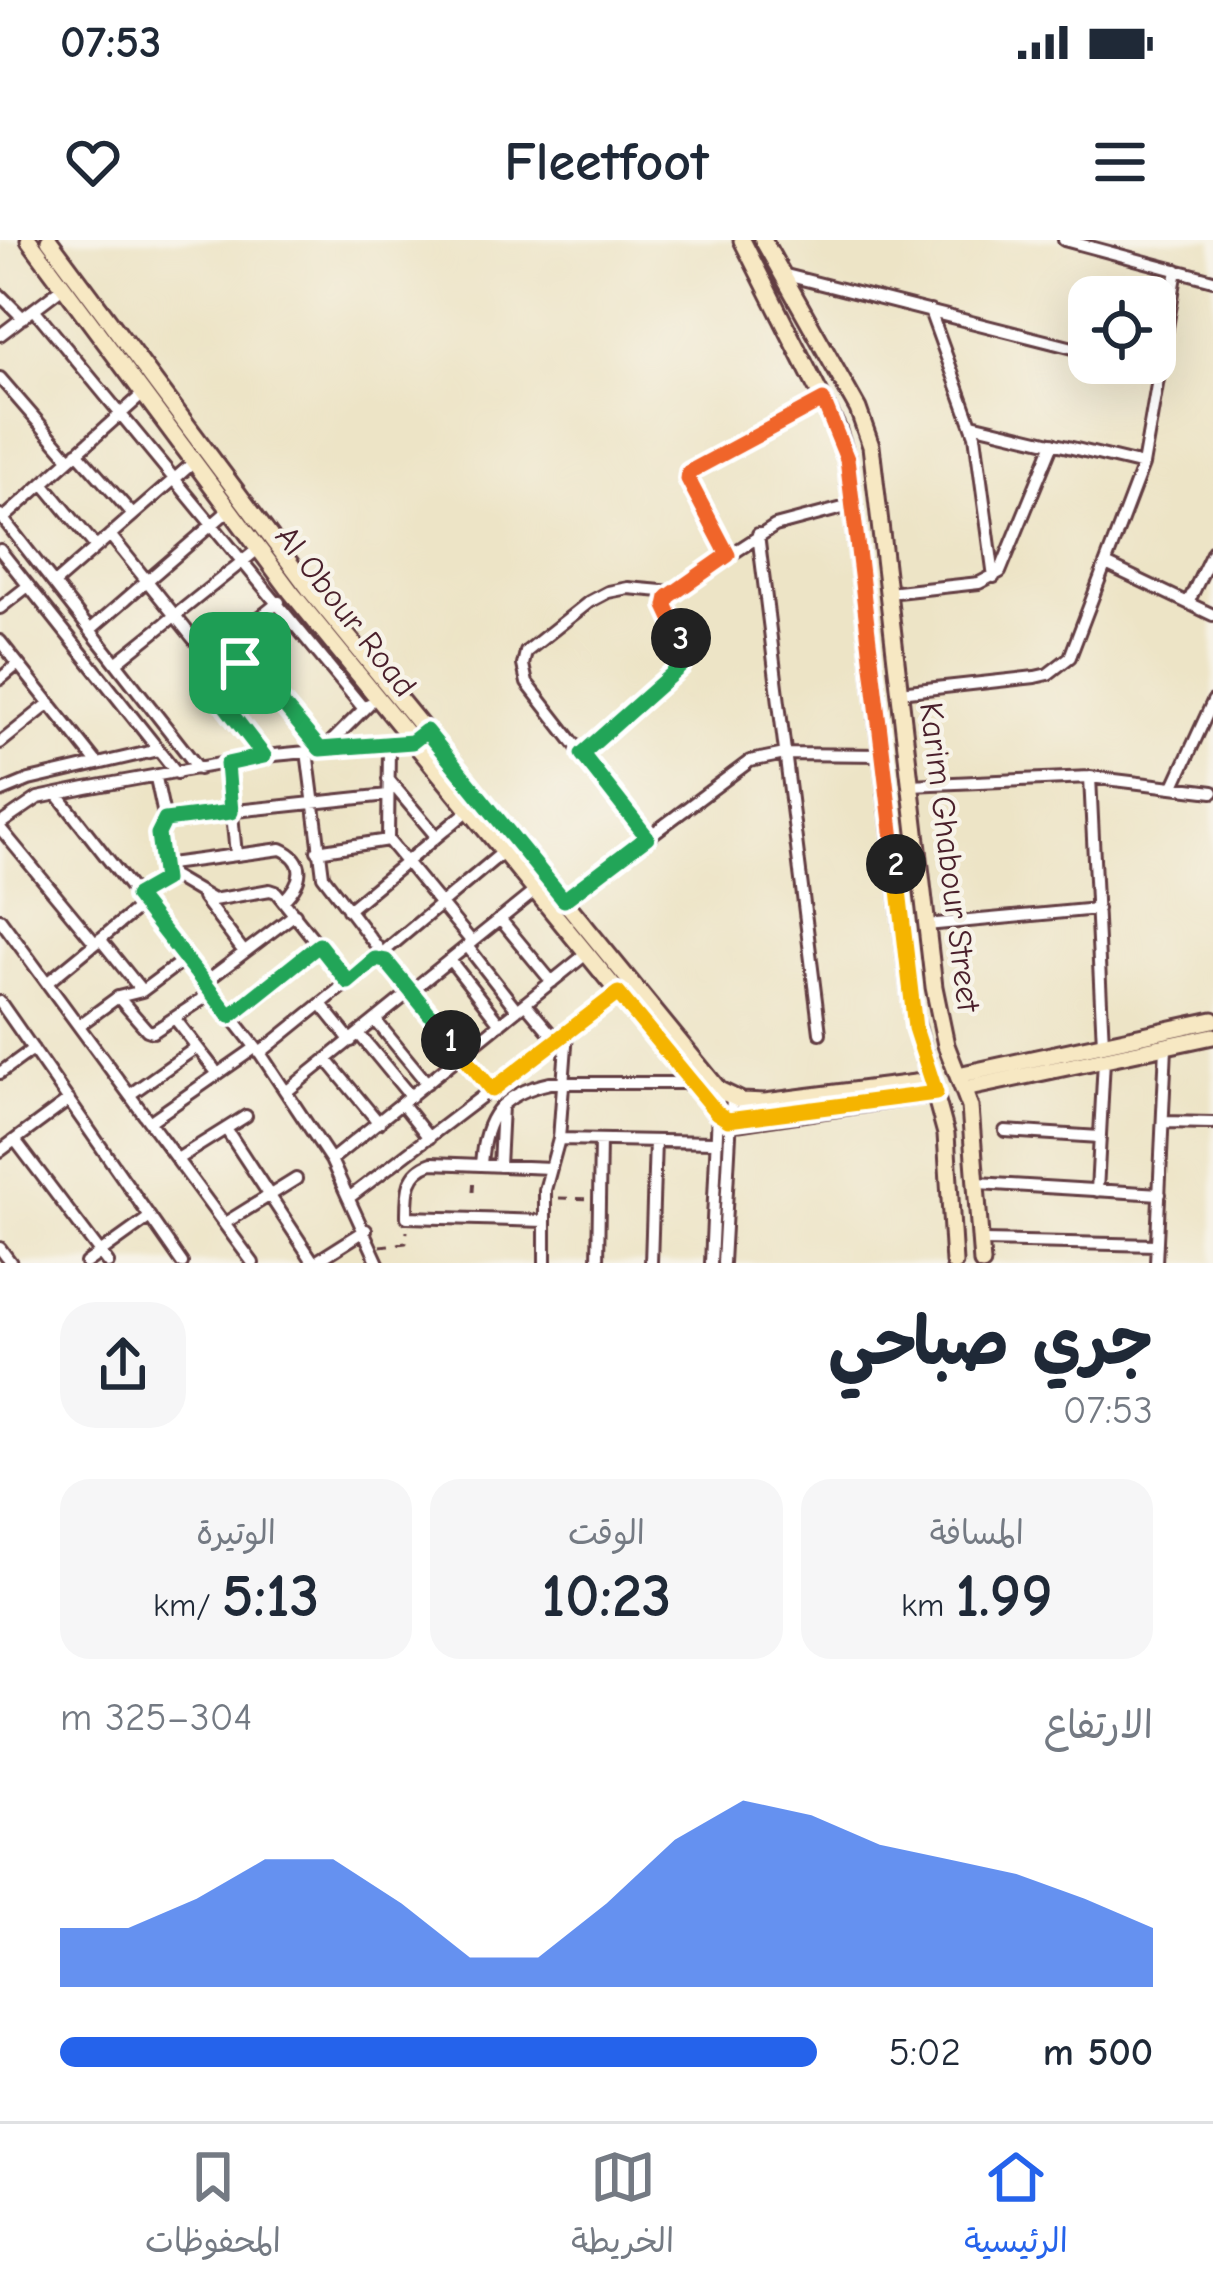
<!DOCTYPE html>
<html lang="ar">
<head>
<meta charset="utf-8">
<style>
	body { margin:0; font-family:"Comic Neue","Playpen Sans Arabic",sans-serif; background:#f6f6f7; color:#1f2937; direction:rtl; height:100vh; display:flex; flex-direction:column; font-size:45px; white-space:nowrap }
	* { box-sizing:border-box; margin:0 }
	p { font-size:39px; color:#747a83 }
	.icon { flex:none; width:66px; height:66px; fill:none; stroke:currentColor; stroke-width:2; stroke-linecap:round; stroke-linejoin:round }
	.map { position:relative; height:1023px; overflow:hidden; direction:ltr }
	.drawer { display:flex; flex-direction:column; background:#fff; flex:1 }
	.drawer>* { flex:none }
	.fabs { position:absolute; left:1068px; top:36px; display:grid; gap:24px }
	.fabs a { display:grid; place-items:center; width:108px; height:108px; border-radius:24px; background:#fff; box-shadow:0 12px 48px #0002; font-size:60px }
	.pin { position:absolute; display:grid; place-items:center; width:102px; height:102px; color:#fff; margin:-51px; border-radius:24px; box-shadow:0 6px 18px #0006 }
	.km { position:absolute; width:60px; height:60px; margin:-30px; border-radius:50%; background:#222; color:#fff; font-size:33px; line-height:60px; text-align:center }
	.round { display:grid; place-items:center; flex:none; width:126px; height:126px; border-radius:36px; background:#f6f6f7 }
	.head { display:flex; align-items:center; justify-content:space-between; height:204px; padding:0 60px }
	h1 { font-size:66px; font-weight:700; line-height:90px }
	.stats { display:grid; grid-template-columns:repeat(3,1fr); gap:18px; height:204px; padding:12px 60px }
	.stats div { display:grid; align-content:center; border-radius:30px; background:#f6f6f7; text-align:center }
	.stats b { font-size:60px; font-weight:700 }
	.stats small { font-size:33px; font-weight:400 }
	.stats p { font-size:33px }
	.chart { height:336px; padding:24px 60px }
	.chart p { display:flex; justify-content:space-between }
	.chart svg { width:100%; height:216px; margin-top:12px; fill:#2563eb; opacity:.7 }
	ul { padding:0 60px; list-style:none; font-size:39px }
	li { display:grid; grid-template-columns:192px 144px 1fr; align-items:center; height:90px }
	li i { height:30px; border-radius:15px; background:#2563eb }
	.status { display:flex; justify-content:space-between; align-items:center; height:84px; padding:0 60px; background:#fff; direction:ltr }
	.status svg { height:33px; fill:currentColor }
	header { display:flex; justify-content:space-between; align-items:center; height:156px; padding:0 60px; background:#fff; font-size:54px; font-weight:700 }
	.menu { display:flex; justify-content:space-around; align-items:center; height:168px; border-top:3px solid #e0e1e3; background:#fff; font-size:33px; color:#747a83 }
	.menu a { display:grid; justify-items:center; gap:6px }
	.menu .on { color:#2563eb }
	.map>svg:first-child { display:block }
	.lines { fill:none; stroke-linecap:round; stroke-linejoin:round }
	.street-casing { stroke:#623d42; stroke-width:16 }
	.secondary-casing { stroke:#623d42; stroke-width:21 }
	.path { stroke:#623d42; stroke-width:3; stroke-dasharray:9 9; stroke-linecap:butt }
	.street { stroke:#fff; stroke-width:10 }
	.secondary { stroke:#f7e8c3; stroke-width:15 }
	.split-1-casing { stroke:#fff; stroke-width:24 }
	.split-2-casing { stroke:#fff; stroke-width:24 }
	.split-3-casing { stroke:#fff; stroke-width:24 }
	.split-4-casing { stroke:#fff; stroke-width:24 }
	.split-1 { stroke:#22a559; stroke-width:15 }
	.split-2 { stroke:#f5b400; stroke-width:15 }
	.split-3 { stroke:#f0652b; stroke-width:15 }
	.split-4 { stroke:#22a559; stroke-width:15 }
	.labels { text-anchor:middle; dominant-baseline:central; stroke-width:9; stroke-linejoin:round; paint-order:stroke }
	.street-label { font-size:33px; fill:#4a1f2b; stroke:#f7f3e8 }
</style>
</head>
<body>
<div class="status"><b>07:53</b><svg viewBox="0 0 49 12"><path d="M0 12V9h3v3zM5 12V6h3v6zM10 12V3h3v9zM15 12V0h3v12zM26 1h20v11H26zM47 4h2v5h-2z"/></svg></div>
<header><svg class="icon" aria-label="menu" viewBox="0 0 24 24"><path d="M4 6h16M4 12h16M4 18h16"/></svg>Fleetfoot<svg class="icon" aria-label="heart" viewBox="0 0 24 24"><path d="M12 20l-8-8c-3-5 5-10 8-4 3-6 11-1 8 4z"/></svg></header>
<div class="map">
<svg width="1213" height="1023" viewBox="0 0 1213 1023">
	<rect width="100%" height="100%" fill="#f7f3e8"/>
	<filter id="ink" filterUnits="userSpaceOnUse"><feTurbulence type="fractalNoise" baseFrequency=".00833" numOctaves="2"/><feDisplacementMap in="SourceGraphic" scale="24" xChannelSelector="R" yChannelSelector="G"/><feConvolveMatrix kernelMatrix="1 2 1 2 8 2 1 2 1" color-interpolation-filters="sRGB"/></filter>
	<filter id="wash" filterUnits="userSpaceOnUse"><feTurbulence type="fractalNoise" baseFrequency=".004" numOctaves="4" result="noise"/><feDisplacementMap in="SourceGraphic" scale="48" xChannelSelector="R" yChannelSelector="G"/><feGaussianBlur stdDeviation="2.7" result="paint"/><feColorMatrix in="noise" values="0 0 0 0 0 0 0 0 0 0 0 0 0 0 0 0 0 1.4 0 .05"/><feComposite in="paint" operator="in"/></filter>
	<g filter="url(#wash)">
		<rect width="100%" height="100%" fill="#ede4c6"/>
	</g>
	<g filter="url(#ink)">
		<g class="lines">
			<g class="street-casing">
				<path id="street" d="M1064 0 1213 40
					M782 34 1089 112
					M0 55 23 78
					M34 69 364 469
					M930 71 975 195 994 337
					M0 95 63 47
					M1131 123 1158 130
					M0 138 70 219
					M972 184 1143 225
					M77 212 133 275
					M43 243 96 307
					M0 275 199 529
					M3 279 143 154
					M758 294 820 793
					M110 295 209 418C200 452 244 490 264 516
					M0 310 177 533
					M728 315 687 239 689 232 823 160
					M1106 324 1213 375
					M54 344 194 222
					M888 353 979 343 1000 332 1053 203
					M1188 363 1213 311
					M0 368 28 346
					M90 390 229 270
					M0 401 97 523
					M209 418 279 362
					M116 423 258 309
					M0 439 18 424
					M210 446 240 423 248 422 320 509
					M899 452 1035 437 1048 434 1070 417 1143 225 1177 30
					M0 503 50 463
					M389 505 388 600 472 702
					M325 508 369 464
					M307 511 323 636 378 708
					M582 514 684 422 687 411 666 366 670 354 775 286 854 265
					M227 524 236 614
					M1090 537 1103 804
					M156 538 165 580
					M388 539 436 596
					M910 545 1090 537 1213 552
					M1174 546 1213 461
					M0 552 29 540 158 510
					M57 554 260 813 331 920 378 1023
					M0 584 38 558 86 548 264 516 412 502
					M0 588 95 703
					M647 597 527 443 523 425 526 412 589 362 608 352 628 348 673 352
					M317 611 388 600
					M162 625 281 609C308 621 302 642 284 660
					M164 641 158 594 169 578 388 555
					M136 656 174 637 213 660 270 650 276 652 348 742
					M203 658 244 712
					M564 660 750 521 785 514 883 515
					M348 670 469 570
					M0 679 253 1023
					M500 679 552 742
					M926 685 1097 669
					M100 699 142 751
					M467 706 517 770
					M387 709 503 612
					M450 720 500 784
					M386 721 492 850
					M48 742 143 664
					M204 743 295 674
					M118 757 147 790 153 792 212 753
					M0 762 182 1023
					M525 763 556 800
					M321 764 351 801
					M230 776 319 705
					M176 780 218 834
					M376 781 427 843
					M81 784 118 757 142 751 185 719
					M359 794 411 857
					M260 813 375 720
					M327 820 379 883
					M0 833 33 809
					M286 852 535 651
					M132 853 197 807
					M402 864 429 898
					M152 880 255 808
					M1163 882 1213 883
					M226 889 314 1023 366 990
					M1005 891 1100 897
					M559 899 714 902
					M15 900 108 1023
					M0 911 69 860
					M179 918 246 876
					M331 920 586 714
					M481 925C484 877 500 854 550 843H692
					M499 926 502 866
					M978 943 1160 954
					M1097 951 1104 820
					M350 957 618 753
					M545 981 407 977C407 953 406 932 432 923L551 928
					M225 983 296 939
					M983 1001 1157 1005
					M0 1008 11 1023
					M86 1023 150 977
					M545 1023V950L559 899 567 792
					M598 1023 600 900
					M651 1023 655 901
					M711 1023 719 850
					M723 1023 732 858
					M1156 1023 1166 807"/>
			</g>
			<g class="secondary-casing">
				<path id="secondary" d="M29 0 291 352 717 873 739 882 936 853
					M49 0 310 350 719 850 742 861 765 862 931 841
					M742 0 837 188 847 219 913 774 946 894 954 1023
					M763 0 858 169 871 206 934 747 946 805 970 867 982 1023
					M958 835 1213 780
					M964 849 1213 796"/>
			</g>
			<path class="path" d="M473 952 474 936
				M559 958 591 959
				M380 1006 406 1003 407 991"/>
			<use href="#street" class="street"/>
			<use href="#secondary" class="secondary"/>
		</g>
	</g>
	<g class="lines" filter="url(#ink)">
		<g class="split-1-casing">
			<path id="split-1" d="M240 423 210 446 264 516 227 524 231 572 165 580 158 594 164 640 136 656 230 776 319 705 348 742 375 719 386 721 451 800"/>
		</g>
		<g class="split-2-casing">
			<path id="split-2" d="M451 800 492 850 618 753 717 873 728 880 936 853 915 788 896 624"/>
		</g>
		<g class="split-3-casing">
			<path id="split-3" d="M681 398 666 366 668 357 728 315 688 239 689 232 823 160 847 219 896 624"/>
		</g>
		<g class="split-4-casing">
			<path id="split-4" d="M240 423 250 425 320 509 412 502 426 491 564 660 647 597 582 514 681 426 687 412 681 398"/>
		</g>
		<use href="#split-1" class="split-1"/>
		<use href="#split-2" class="split-2"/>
		<use href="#split-3" class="split-3"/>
		<use href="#split-4" class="split-4"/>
	</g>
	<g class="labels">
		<g class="street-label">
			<text transform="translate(346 371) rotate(52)">Al Obour Road</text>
			<text transform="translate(950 617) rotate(83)">Karim Ghabour Street</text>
		</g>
	</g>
</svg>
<div class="fabs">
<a><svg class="icon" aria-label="locate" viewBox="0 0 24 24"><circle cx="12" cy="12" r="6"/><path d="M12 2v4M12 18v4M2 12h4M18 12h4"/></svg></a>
</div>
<div class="pin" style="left:240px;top:423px;background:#1e9e55"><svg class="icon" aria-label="arrive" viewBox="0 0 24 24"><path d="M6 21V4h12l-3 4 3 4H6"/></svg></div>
<b class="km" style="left:451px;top:800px">1</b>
<b class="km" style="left:896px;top:624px">2</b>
<b class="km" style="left:681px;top:398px">3</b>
</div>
<section class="drawer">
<div class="head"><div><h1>جري صباحي</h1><p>07:53</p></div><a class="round"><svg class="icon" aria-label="share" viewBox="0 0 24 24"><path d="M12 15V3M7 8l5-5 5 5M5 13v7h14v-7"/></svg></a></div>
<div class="stats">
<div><p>المسافة</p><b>1.99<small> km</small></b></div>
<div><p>الوقت</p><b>10:23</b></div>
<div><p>الوتيرة</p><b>5:13<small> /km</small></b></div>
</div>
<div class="chart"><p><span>الارتفاع</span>304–325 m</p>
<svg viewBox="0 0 160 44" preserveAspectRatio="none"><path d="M0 44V32L10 32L20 26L30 18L40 18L50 27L60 38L70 38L80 27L90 14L100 6L110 9L120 15L130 18L140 21L150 26L160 32V44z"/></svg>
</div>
<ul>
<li><b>500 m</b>5:02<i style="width:100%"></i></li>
</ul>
</section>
<nav class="menu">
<a class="on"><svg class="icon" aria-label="home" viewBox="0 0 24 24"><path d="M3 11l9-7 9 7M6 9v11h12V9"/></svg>الرئيسية</a>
<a><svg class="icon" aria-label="map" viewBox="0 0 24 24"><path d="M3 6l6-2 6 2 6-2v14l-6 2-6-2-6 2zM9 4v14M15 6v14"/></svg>الخريطة</a>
<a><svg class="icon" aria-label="saved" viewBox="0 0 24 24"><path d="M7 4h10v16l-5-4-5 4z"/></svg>المحفوظات</a>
</nav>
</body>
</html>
